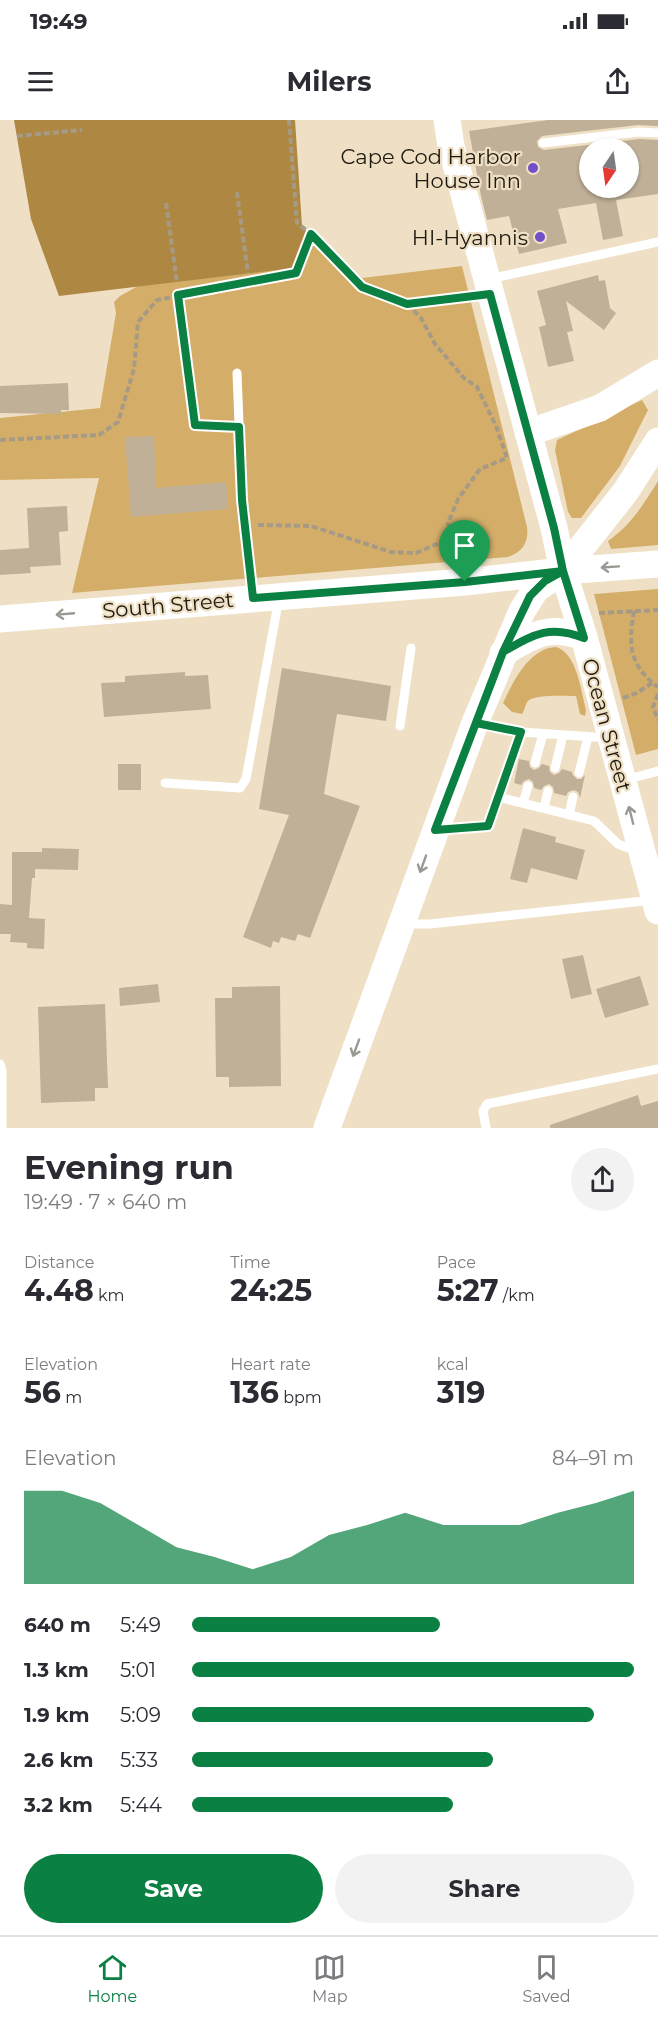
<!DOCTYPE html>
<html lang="en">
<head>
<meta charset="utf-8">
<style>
	body { margin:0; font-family:Montserrat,sans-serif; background:#f2f2f3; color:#2b2b33; height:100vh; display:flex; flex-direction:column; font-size:22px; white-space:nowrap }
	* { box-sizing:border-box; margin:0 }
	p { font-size:20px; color:#7c7c81 }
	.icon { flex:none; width:33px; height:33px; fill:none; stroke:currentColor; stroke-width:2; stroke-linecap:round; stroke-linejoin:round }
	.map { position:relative; height:1008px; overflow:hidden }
	.sheet { display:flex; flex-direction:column; background:#fff; flex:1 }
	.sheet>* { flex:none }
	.needle { width:39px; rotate:193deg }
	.buttons { position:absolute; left:579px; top:18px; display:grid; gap:12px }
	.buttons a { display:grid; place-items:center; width:60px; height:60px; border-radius:50%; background:#fff; box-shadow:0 2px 4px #0004; font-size:30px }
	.pin { position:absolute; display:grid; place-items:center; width:51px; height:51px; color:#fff; margin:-62px -26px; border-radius:50% 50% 50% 0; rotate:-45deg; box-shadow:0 0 6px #0007 }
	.pin .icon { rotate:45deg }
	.round { display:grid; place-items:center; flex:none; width:63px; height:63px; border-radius:32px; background:#f2f2f3 }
	.summary { display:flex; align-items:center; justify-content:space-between; height:102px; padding:0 24px }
	h1 { font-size:33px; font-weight:700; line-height:45px }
	.metrics { display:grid; grid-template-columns:repeat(3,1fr); gap:9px; height:102px; padding:6px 24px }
	.metrics div { display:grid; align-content:center }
	.metrics b { font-size:30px; font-weight:700 }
	.metrics small { font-size:16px; font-weight:400 }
	.metrics p { font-size:16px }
	.chart { height:168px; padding:12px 24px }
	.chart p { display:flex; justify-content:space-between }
	.chart svg { width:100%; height:108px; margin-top:6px; fill:#0b8043; opacity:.7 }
	.action { display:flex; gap:12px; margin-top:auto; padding:12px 24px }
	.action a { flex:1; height:69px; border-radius:36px; background:#0b8043; color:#fff; font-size:24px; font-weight:700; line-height:69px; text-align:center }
	.action a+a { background:#f2f2f3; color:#2b2b33 }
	ul { padding:0 24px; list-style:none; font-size:20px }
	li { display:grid; grid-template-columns:96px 72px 1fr; align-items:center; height:45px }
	li i { height:15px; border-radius:8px; background:#0b8043 }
	.status { display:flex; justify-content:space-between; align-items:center; height:42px; padding:0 30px; background:#fff; direction:ltr }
	.status svg { height:16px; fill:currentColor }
	header { display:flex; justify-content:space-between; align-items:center; height:78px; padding:0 24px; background:#fff; font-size:27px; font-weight:700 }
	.tab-bar { display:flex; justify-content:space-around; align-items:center; height:84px; border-top:2px solid #e1e1e2; background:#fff; font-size:16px; color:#7c7c81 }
	.tab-bar a { display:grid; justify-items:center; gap:3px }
	.tab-bar .selected { color:#0b8043 }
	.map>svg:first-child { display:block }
	.green { fill:#d4ae69 }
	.water { fill:#ae8842 }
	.building { fill:#bfb097; fill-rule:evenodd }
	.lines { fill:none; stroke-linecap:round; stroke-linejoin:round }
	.path { stroke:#a69a85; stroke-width:4; stroke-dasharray:6 3; stroke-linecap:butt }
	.lane { stroke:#fff; stroke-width:9 }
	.secondary { stroke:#fff; stroke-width:27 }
	.oneway { stroke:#9a9893 }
	.route-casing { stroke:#fff; stroke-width:12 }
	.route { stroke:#0b8043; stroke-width:8 }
	.poi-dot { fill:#704fc9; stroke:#efe0c5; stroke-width:2 }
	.labels { text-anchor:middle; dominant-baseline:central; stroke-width:4.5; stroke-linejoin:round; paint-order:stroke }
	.poi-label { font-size:21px; fill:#1f1a10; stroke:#efe0c5; text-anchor:end }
	.street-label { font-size:21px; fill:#1f1a10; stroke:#efe0c5 }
</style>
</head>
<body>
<div class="status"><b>19:49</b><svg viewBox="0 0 49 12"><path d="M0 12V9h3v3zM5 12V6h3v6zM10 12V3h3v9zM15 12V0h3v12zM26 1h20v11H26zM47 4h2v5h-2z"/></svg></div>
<header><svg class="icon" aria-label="menu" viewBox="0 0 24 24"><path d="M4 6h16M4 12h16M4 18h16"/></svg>Milers<svg class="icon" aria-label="share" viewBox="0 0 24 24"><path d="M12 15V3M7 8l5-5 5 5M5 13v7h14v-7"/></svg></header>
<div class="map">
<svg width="658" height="1008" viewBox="0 0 658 1008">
	<rect width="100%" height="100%" fill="#efe0c5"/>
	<path class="green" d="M311 112 362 158 462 146 527 407C529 422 523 432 508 437L72 473 99 358 0 360V298L100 288 116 193 114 182 120 176 138 166 292 147Z
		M642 280 648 290 620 346 581 398H572L568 392 555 330 557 320Z
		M658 361V425L611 429 608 421C630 406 644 384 658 361Z
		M658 469V629L636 635 594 474Z
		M556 527C577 533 581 571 586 590L585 596 580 594 576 576C567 576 534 574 528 581 525 584 525 590 522 594L512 592 503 583C513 562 529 528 556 527Z"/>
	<path class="water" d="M14 0H295L302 106 312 117 303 147 59 176 31 99Z"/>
	<path class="building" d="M548 0H658V6L638 5 542 16 537 21 538 27 544 30 639 19 658 20V74L616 80 623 116 603 120 596 83 558 89 567 123 519 134 509 96 487 100 481 76 469 11ZM590 28H628V68H590Z
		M598 155 599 161 605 160 610 188 616 193 604 210 566 181 573 211 567 212 574 241 548 247 539 207 546 205 537 171Z
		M68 263 69 290H61V294L0 293V266Z
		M154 316 156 368 226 362 228 389 131 397 125 317Z
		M67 386 68 411 59 412 61 445 30 447 31 453 0 455V430L29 428 27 388Z
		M282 548 391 566 386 601 337 594 324 674 360 686 310 818 298 814 295 821 281 817 279 823 273 821 271 828 243 817 289 695 259 689Z
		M185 552V556L208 555 211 589 104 597 101 563 125 562V556Z
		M519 639 529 641 530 647 534 650 539 648 542 644 549 646 550 652 554 655 559 653 562 649 572 652 573 655 577 659H581L585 655 580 678 578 672 574 670 568 672 566 676 554 673 553 667 549 664 544 666 541 670 534 668 533 662 529 659 524 661 521 665 514 663Z
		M118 644H141V670H118Z
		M523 708 556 717 555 722 585 730 577 760 531 748 527 763 510 759Z
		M42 728 79 729 78 750 35 749V758H32L29 798 45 799 44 829 27 828V823L10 822 11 814H0V784L12 785V732H42Z
		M583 835 592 874 571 879 562 839Z
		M640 856 649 885 605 898 596 869Z
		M158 864 160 882 120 886 119 868Z
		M280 866 281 966 229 967V957H216L215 878H232V867Z
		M105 884 108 968H95V981L41 983 38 887Z
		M638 975 641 986 658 981V1008H550V1005Z"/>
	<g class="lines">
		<path class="path" d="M289 0 297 103 311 114 362 167 407 184 421 198 435 224 464 258 477 267 496 306 507 338 480 349 458 379 448 403 462 440
			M17 16 82 10
			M237 72 248 153
			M166 83 177 163
			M178 175 195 305 224 306
			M408 183 469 176
			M0 320 99 315 118 302 134 249 138 202 157 180 296 153 311 114
			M258 405 311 406 391 432 416 433 453 417
			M634 491C628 525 629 545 658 567
			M599 493 658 490
			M658 574 653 587 658 600
			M623 578 637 573 652 563"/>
		<path class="lane" d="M543 23 639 12 658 13
			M489 159 658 122
			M237 253 242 380 253 478
			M477 604 521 612
			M400 606 411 528
			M535 643 543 614
			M555 648 563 615
			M579 653 588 617
			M625 660 658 651
			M165 663 240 668 246 659 279 478
			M498 677 594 701 618 724 639 732
			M523 683 528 666
			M544 688 548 671
			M569 695 573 677
			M441 710 488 706 521 612 609 618
			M404 802 414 804H430L653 780
			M0 944 2 951V1008
			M486 1008 483 991 487 984 658 949"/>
		<path class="secondary" d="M447 0 451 26 554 408 563 451 584 517 658 791
			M528 313 600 288 658 253
			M0 499 465 462 563 451 658 444
			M503 533C533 515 549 504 584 517
			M327 1008 475 603 522 491 536 469 563 451 626 371 658 321"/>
	</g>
	<defs><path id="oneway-shaft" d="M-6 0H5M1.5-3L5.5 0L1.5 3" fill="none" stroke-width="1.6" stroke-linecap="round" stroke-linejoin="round" transform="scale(1.5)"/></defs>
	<g class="oneway">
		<use href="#oneway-shaft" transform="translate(610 447) rotate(176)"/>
		<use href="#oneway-shaft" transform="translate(65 494) rotate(175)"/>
		<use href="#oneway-shaft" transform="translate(631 695) rotate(-104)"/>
		<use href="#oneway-shaft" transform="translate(423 744) rotate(110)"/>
		<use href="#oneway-shaft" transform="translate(356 928) rotate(110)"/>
	</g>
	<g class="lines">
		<g class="route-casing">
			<path id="route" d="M465 462 253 478 242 380 239 307 195 305 178 175 296 153 311 114 362 167 407 184 490 174 554 408 563 451 545 461 530 476 503 532 476 603 521 612 488 706 435 710 503 532C533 515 549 504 584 518L563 451 465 462"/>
		</g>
		<use href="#route" class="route"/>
	</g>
	<g class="poi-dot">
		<circle cx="533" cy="48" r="6"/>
		<circle cx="540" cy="117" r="6"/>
	</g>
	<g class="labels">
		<g class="poi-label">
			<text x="521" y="36">Cape Cod Harbor<tspan x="521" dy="24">House Inn</tspan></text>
			<text x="528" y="117">HI-Hyannis</text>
		</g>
		<g class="street-label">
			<text transform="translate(168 485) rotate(-5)">South Street</text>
			<text transform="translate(607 605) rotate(75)">Ocean Street</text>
		</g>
	</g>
</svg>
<div class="buttons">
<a><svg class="needle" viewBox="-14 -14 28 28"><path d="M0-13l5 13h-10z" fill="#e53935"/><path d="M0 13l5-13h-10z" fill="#7c7c81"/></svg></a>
</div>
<div class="pin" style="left:465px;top:462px;background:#1e9e55"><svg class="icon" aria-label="arrive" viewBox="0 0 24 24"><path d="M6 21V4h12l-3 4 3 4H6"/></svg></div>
</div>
<section class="sheet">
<div class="summary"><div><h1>Evening run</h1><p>19:49 · 7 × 640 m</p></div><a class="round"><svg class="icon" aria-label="share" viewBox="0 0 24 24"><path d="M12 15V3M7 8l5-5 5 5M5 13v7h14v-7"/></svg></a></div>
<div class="metrics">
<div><p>Distance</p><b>4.48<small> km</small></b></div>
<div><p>Time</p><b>24:25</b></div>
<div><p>Pace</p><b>5:27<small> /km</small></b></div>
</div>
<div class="metrics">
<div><p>Elevation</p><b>56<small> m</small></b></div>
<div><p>Heart rate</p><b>136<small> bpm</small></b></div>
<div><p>kcal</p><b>319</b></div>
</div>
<div class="chart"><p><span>Elevation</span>84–91 m</p>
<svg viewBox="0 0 160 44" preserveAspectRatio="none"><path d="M0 44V6L10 6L20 11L30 20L40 29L50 33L60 38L70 33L80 24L90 20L100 15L110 20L120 20L130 20L140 15L150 11L160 6V44z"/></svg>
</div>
<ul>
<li><b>640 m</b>5:49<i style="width:56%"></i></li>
<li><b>1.3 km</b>5:01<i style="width:100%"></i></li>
<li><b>1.9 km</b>5:09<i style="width:91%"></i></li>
<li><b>2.6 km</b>5:33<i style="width:68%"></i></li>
<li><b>3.2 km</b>5:44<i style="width:59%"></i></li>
</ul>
<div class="action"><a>Save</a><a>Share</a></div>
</section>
<nav class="tab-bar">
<a class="selected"><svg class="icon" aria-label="home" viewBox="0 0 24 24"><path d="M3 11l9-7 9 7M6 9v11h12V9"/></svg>Home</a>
<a><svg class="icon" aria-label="map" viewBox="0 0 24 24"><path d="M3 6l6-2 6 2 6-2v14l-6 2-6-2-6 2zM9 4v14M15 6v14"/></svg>Map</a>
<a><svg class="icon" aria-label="saved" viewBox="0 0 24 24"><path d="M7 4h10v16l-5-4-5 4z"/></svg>Saved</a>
</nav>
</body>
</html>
